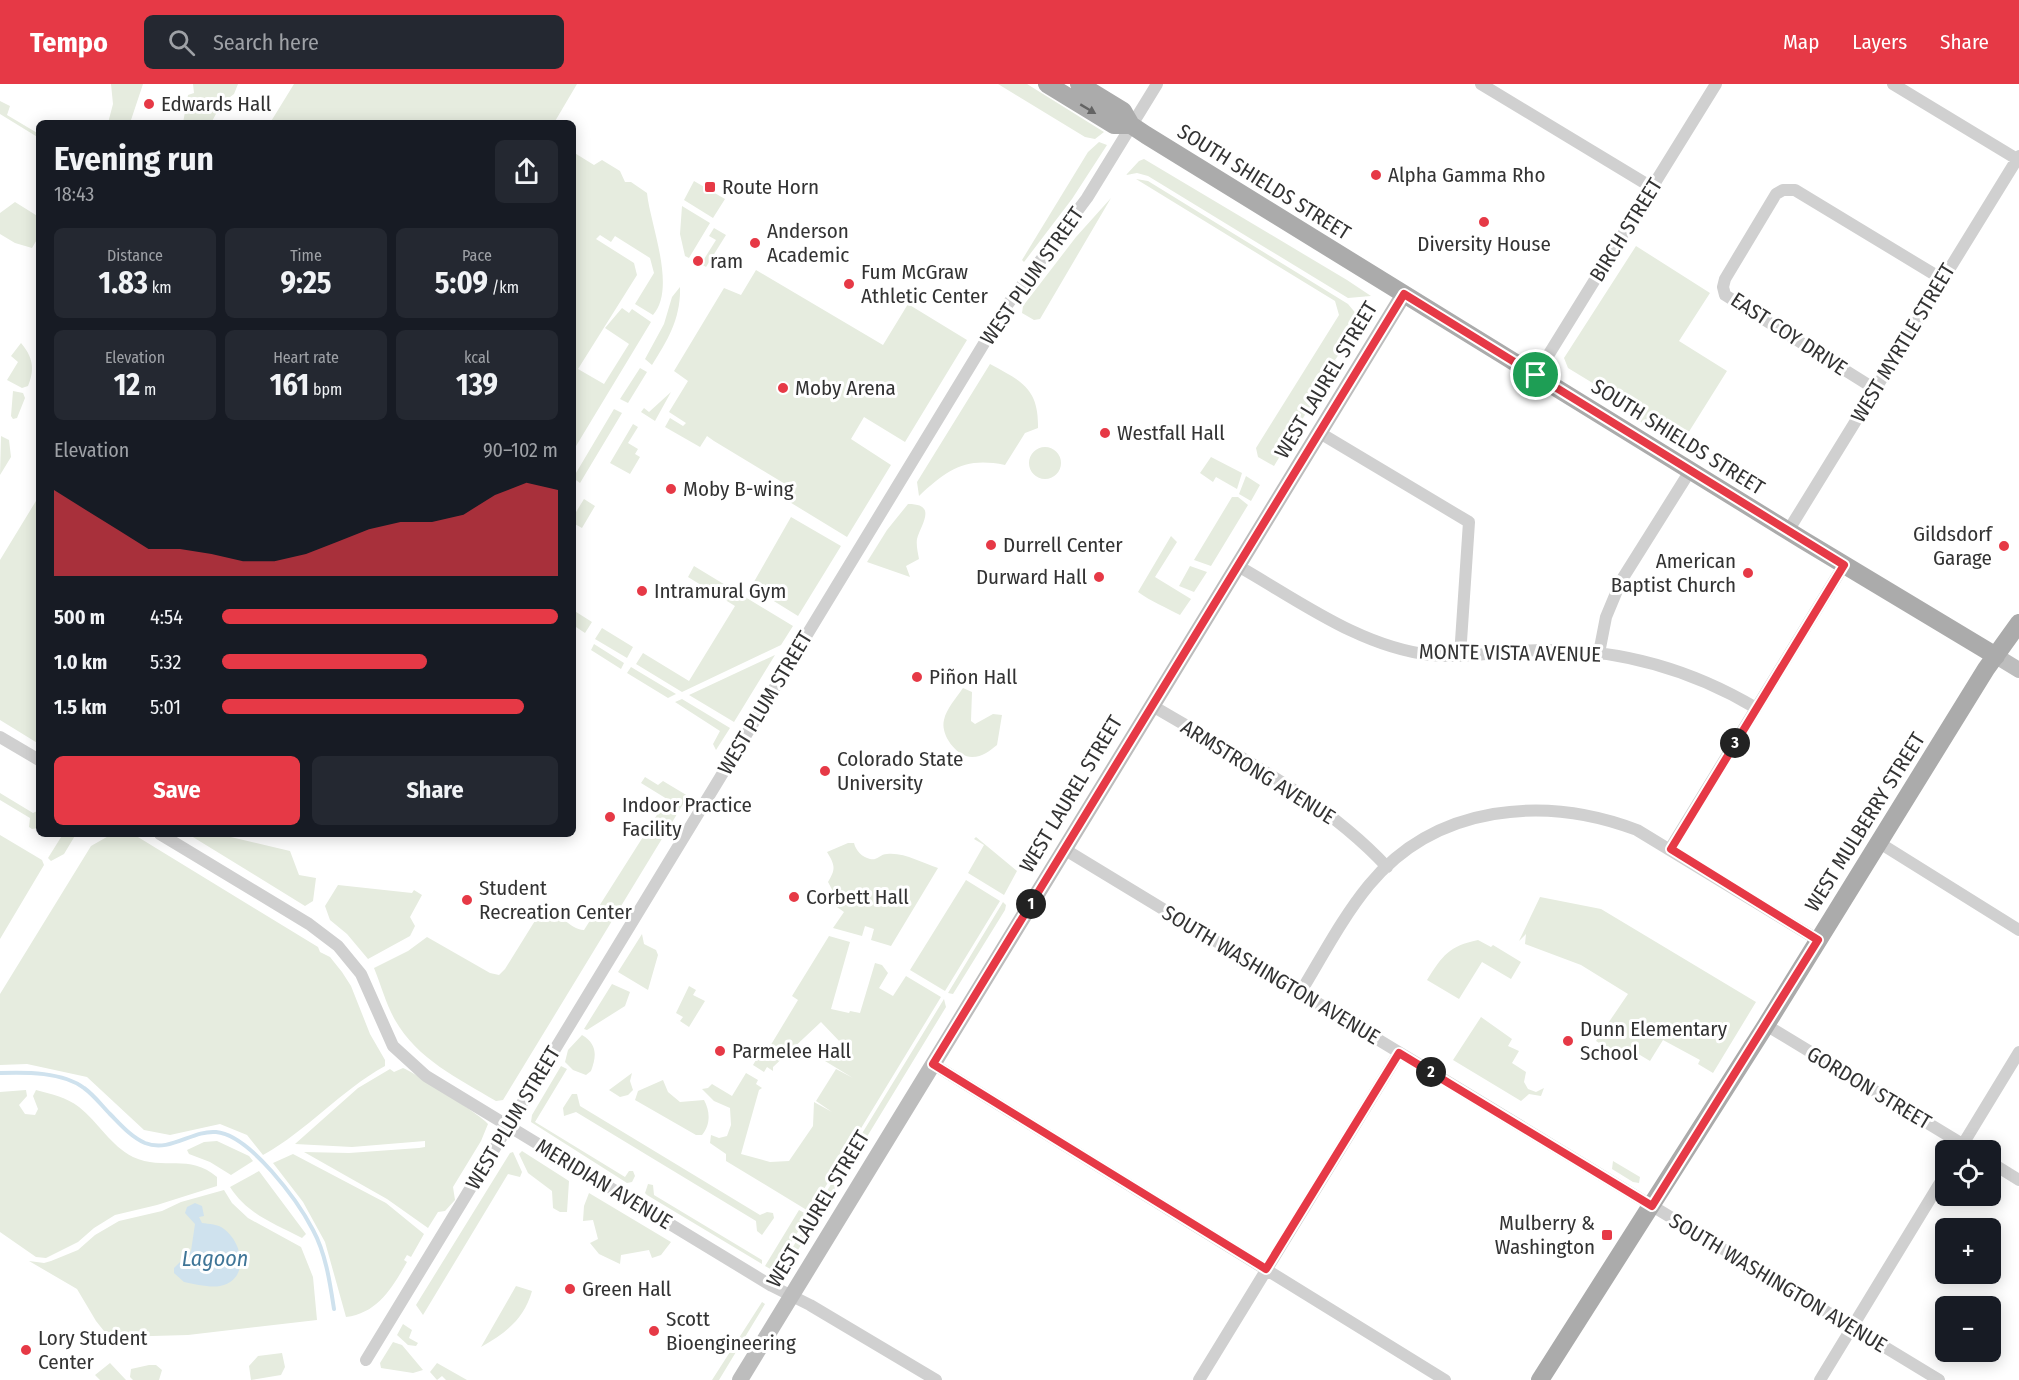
<!DOCTYPE html>
<html lang="en">
<head>
<meta charset="utf-8">
<style>
	body { margin:0; font-family:"Fira Sans Condensed",sans-serif; background:#242831; color:#f1f3f6; height:100vh; display:flex; flex-direction:column; font-size:22px; white-space:nowrap }
	* { box-sizing:border-box; margin:0 }
	p { font-size:20px; color:#9ea1a6 }
	.icon { flex:none; width:33px; height:33px; fill:none; stroke:currentColor; stroke-width:2; stroke-linecap:round; stroke-linejoin:round }
	.map { position:relative; flex:1; overflow:hidden }
	.sheet { position:absolute; left:36px; top:36px; width:540px; height:717px; display:flex; flex-direction:column; background:#171b24; border-radius:9px; box-shadow:0 3px 15px #0003 }
	.sheet>* { flex:none }
	.tools { position:absolute; left:1935px; top:1056px; display:grid; gap:12px }
	.tools a { display:grid; place-items:center; width:66px; height:66px; border-radius:9px; background:#171b24; box-shadow:0 3px 15px #0003; font-size:30px }
	.pin { position:absolute; display:grid; place-items:center; width:51px; height:51px; color:#fff; margin:-26px; border:3px solid #fff; border-radius:50%; box-shadow:0 2px 6px #0007 }
	.km { position:absolute; width:30px; height:30px; margin:-15px; border-radius:50%; background:#222; color:#fff; font-size:16px; line-height:30px; text-align:center }
	.round { display:grid; place-items:center; flex:none; width:63px; height:63px; border-radius:9px; background:#242831 }
	.headline { display:flex; align-items:center; justify-content:space-between; height:102px; padding:0 18px }
	h1 { font-size:33px; font-weight:700; line-height:45px }
	.stats { display:grid; grid-template-columns:repeat(3,1fr); gap:9px; height:102px; padding:6px 18px }
	.stats div { display:grid; align-content:center; border-radius:9px; background:#242831; text-align:center }
	.stats b { font-size:30px; font-weight:700 }
	.stats small { font-size:16px; font-weight:400 }
	.stats p { font-size:16px }
	.chart { height:168px; padding:12px 18px }
	.chart p { display:flex; justify-content:space-between }
	.chart svg { width:100%; height:108px; margin-top:6px; fill:#e63946; opacity:.7 }
	.cta { display:flex; gap:12px; margin-top:auto; padding:12px 18px }
	.cta a { flex:1; height:69px; border-radius:9px; background:#e63946; color:#fff; font-size:24px; font-weight:700; line-height:69px; text-align:center }
	.cta a+a { background:#242831; color:#f1f3f6 }
	ul { padding:0 18px; list-style:none; font-size:20px }
	li { display:grid; grid-template-columns:96px 72px 1fr; align-items:center; height:45px }
	li i { height:15px; border-radius:8px; background:#e63946 }
	header { display:flex; align-items:center; gap:36px; box-sizing:border-box; height:84px; padding:0 30px; background:#e63946; color:#fff }
	header strong { font-size:28px }
	nav { display:flex; gap:33px; margin-inline-start:auto; font-size:21px }
	.search { width:420px; height:54px; background:#242831; display:flex; align-items:center; gap:15px; box-sizing:border-box; padding:0 21px; border-radius:9px; color:#9ea1a6; font-size:22px }
	.map>svg:first-child { display:block }
	.green { fill:#e6ecdf }
	.water { fill:#cfe2ee }
	.lines { fill:none; stroke-linecap:round; stroke-linejoin:round }
	.stream { stroke:#cfe2ee; stroke-width:4 }
	.street { stroke:#d0d0d0; stroke-width:12 }
	.secondary { stroke:#bdbdbd; stroke-width:16 }
	.primary { stroke:#ababab; stroke-width:18 }
	.oneway { fill:#636363 }
	.route-casing { stroke:#fff; stroke-width:12 }
	.route { stroke:#e63946; stroke-width:8 }
	.poi-dot { fill:#e63946; stroke:#fff; stroke-width:2 }
	.labels { text-anchor:middle; dominant-baseline:central; stroke-width:6; stroke-linejoin:round; paint-order:stroke }
	.poi-label { font-size:21px; fill:#333; stroke:#fff; text-anchor:start }
	.street-label { font-size:21px; fill:#333; stroke:#fff }
	.water-label { font-size:22px; font-style:italic; fill:#3f7597; stroke:#fff }
</style>
</head>
<body>
<header>
<strong>Tempo</strong>
<div class="search"><svg class="icon" aria-label="search" viewBox="0 0 24 24"><circle cx="10" cy="10" r="6"/><path d="M15 15l6 6"/></svg>Search here</div>
<nav><a>Map</a><a>Layers</a><a>Share</a></nav>
</header>
<div class="map">
<svg width="2019" height="1296" viewBox="0 0 2019 1296">
	<rect width="100%" height="100%" fill="#fff"/>
	<path class="green" d="M111 0H143L130 39H108L113 20Z
		M193 0H238L234 10 222 19 211 39H183L188 11 194 9Z
		M294 0H577L554 39H270Z
		M998 0H1027L1104 48 1095 55 1085 53Z
		M0 17 10 22 7 31 39 50V54L0 30Z
		M1099 58 1107 61 1072 115 1024 178 1022 176 1088 68Z
		M573 68 594 81 602 76 620 87 625 98H631L647 109C650 140 677 204 653 231L635 220 654 189 650 174 615 152 611 158 600 151 596 155 634 179 637 191 578 285 604 300 629 260 605 244 622 224 629 229 632 225 651 238 573 367Z
		M1144 75 1347 196 1371 212 1348 214 1148 92 1137 89 1126 91 1139 77Z
		M1136 95 1148 97 1348 220 1358 232V243L1335 276 1337 278 1274 382 1258 373 1256 364 1339 231 1335 217Z
		M694 97 725 115 713 134 684 116Z
		M1111 114 1040 235 1034 236 1022 229 1023 222 1076 153Z
		M15 118 39 133V152L32 164 15 159 0 150V129Z
		M682 122 710 139 689 174 685 172 680 150Z
		M714 144 726 151 706 183 701 180 716 156 709 152Z
		M1636 162 1710 209 1679 257 1727 287 1680 362 1633 333 1632 323 1568 284 1564 274Z
		M756 186 883 261 908 220 967 256 905 358 864 333 851 355 891 381 847 453 788 417 795 406 714 357 707 352 700 363 665 343 670 334 683 342 686 339 669 328 688 297 674 287 724 204 741 211Z
		M680 203C681 234 668 256 652 281L645 275 664 240 672 213Z
		M21 259C33 273 35 285 28 302L22 304 7 296 18 278 11 272Z
		M990 280C1021 297 1039 304 1038 344L1025 349 1005 381C965 373 948 385 919 412L917 398Z
		M640 284 647 288 628 319 620 315Z
		M13 307 23 309 25 314 17 334 13 335 11 332Z
		M671 308 655 337 641 328 644 324 649 328Z
		M614 325 622 329 580 399 573 394Z
		M633 340 638 343 628 359 638 365 635 370 640 373 630 390 610 379Z
		M1 352 9 356 11 373 0 391Z
		M1029 379a16 16 0 1 1 32 0a16 16 0 1 1-32 0Z
		M1211 373 1242 389 1237 405 1216 393 1213 398 1200 389Z
		M1246 392 1260 401 1251 417 1239 410Z
		M39 412V660L0 636V476Z
		M1232 413H1238L1248 421 1211 482 1194 476Z
		M584 415 595 422 582 444 573 439V433Z
		M908 420C938 420 921 440 917 455 916 461 918 469 919 475L906 482 910 493 867 478 887 446Z
		M791 433 841 462 798 532 751 503Z
		M1171 452 1177 458 1155 493 1191 515 1180 531C1165 523 1152 518 1138 508Z
		M694 482 793 542 781 561 682 608 636 580 643 569 689 597 735 522 688 493Z
		M1190 482 1207 488 1194 508 1179 502Z
		M573 526 592 538 585 549 573 541Z
		M602 544 633 563 627 574 595 555Z
		M594 560 624 579 621 585 591 566Z
		M775 571 734 638 689 611Z
		M631 583 676 610 668 614 627 589Z
		M963 604 972 608 971 637 975 640 993 630 1002 631 997 661C989 667 983 673 972 673 957 673 940 651 944 636 946 625 957 613 963 604Z
		M682 615 730 644 716 666 713 660 720 647 675 618Z
		M645 693 658 701 663 697 688 712 503 1016 496 1017C459 995 417 975 395 936 386 920 381 901 374 884L408 867 427 853 490 889 499 891 505 885 541 827C558 824 568 845 584 846L667 715 641 699Z
		M0 709 33 729 39 726 38 744 32 745 29 743 30 734 0 716Z
		M63 750H76L64 770 51 777 48 774Z
		M112 750H133L318 863 320 868 330 873 342 888 351 902 370 950 385 976V982C340 1007 308 1046 263 1071L247 1051 220 1040 170 1051 144 1046 87 993 27 980 0 981V910L91 762Z
		M188 750H218L290 767 299 791 316 794 313 817 305 822Z
		M0 751 42 776 44 781 0 855Z
		M976 753 1017 787 1004 811 968 789 984 761 974 755Z
		M848 759H854C856 767 862 773 870 775 877 777 880 770 887 770 904 768 922 779 938 784L891 862 871 856 874 845 865 842 862 852 833 844 844 828 837 823 836 813 828 798C836 785 835 781 827 768Z
		M966 796 1000 817 945 907 910 886Z
		M338 801 412 809 414 806 422 811 410 833 415 842 410 852 368 875 347 850 330 836 325 822Z
		M1540 813 1601 825 1756 918 1713 989 1698 980 1700 976 1663 956 1650 977 1635 968 1629 977 1596 957 1628 910 1581 881 1525 860 1526 850 1519 857Z
		M1003 818 1006 821 1005 826 953 910 948 909Z
		M642 850 644 860 656 866 658 871 648 906 618 888Z
		M829 852 850 858 831 925 849 929 850 927 860 929 875 879 882 881 888 889 879 904 893 912 906 892 941 913 810 1128 726 1077V1070L710 1059 711 1051 719 1054 727 1052 731 1041 730 1024 714 1017 702 1005 708 1004 712 1000 732 1012 746 989 758 996 756 1000 762 1004 759 1006 741 1070 770 1078 789 1077 813 1042 814 1018 832 1028 816 1017 836 985 853 994 825 977 842 960 821 938 773 983V987L767 983 764 988 753 981 764 962 769 964 798 916 792 912Z
		M1478 856 1491 863 1493 861 1521 878 1511 895 1482 878 1459 915 1427 896C1443 871 1449 862 1478 856Z
		M612 900 630 908 625 922 587 946 584 945Z
		M689 902 696 906 693 911 705 917 689 943 680 937 683 933 676 929Z
		M944 915 946 923 787 1184H780Z
		M1481 933 1512 955 1508 962 1519 967 1512 979 1526 988 1524 998 1528 1005 1536 1008 1544 1004 1541 1012 1529 1010 1521 1017 1453 976Z
		M582 951C597 960 597 971 591 987L586 991 573 986 565 978 568 966Z
		M561 982 567 985 535 1038 625 1093 629 1087H633L635 1092 632 1098 627 1099 531 1038 532 1031Z
		M403 984C412 987 484 1033 488 1040L481 1057 453 1103 455 1116 445 1127 438 1128 428 1144 387 1115 304 1068 349 1069 419 1064 425 1063V1057L352 1063 295 1060 358 1004 390 985 394 988Z
		M632 989 630 997 633 1006 628 1011 620 1013 609 1006Z
		M663 996 668 1008 680 1018 704 1016C710 1027 711 1040 702 1051H696L635 1016 638 1007Z
		M26 1006 27 1012 19 1021 25 1030 35 1031 38 1025 33 1012 36 1006C51 1010 66 1013 79 1023 98 1038 111 1062 133 1073 164 1087 189 1069 217 1093V1102L157 1121 115 1131 94 1144 78 1158 46 1174 36 1173 0 1148V1008Z
		M572 1010H577L580 1022 760 1131 767 1128 773 1129 774 1134 762 1151 757 1147 756 1137 576 1028 564 1032 563 1024Z
		M217 1057 249 1072 253 1077 231 1091 210 1078 189 1070 187 1066 204 1058Z
		M522 1067 569 1097 567 1128H560L553 1124 552 1107 528 1089 519 1070Z
		M513 1068 522 1088 520 1093 508 1090 423 1231 416 1221 510 1069Z
		M293 1070 386 1119 424 1150 411 1173 407 1171 404 1176 407 1178C392 1204 378 1229 346 1233L325 1158 303 1118 273 1079Z
		M1613 1077 1640 1093 1639 1099 1633 1098 1612 1085Z
		M259 1087 306 1150 302 1154C274 1139 248 1131 230 1103Z
		M648 1100 653 1101 654 1111 762 1176V1180L647 1111 645 1109Z
		M224 1106 232 1119 248 1134 301 1163 313 1193 317 1236 188 1251 117 1253 104 1247 96 1237 77 1205 29 1177 44 1179 51 1177 78 1166 95 1151 119 1137 162 1127 181 1118Z
		M589 1109 671 1158 661 1171 652 1174 649 1166 621 1171 620 1180 599 1170 590 1159 598 1155 593 1136 583 1137 584 1122Z
		M799 1126 808 1131 774 1187 765 1182Z
		M516 1202 532 1207C524 1235 506 1249 481 1263Z
		M762 1218 765 1220 719 1296H712Z
		M403 1240 412 1246 409 1254 418 1259 416 1262 408 1261 397 1251Z
		M393 1258 402 1261 423 1286 413 1289 381 1284 380 1279Z
		M282 1269 285 1283 281 1291 251 1296 249 1282 258 1272Z
		M110 1279 126 1296H100L95 1291Z
		M437 1279 467 1296H446L442 1292 437 1296 430 1288Z
		M149 1281H156L162 1286 159 1296H133L130 1293 131 1285Z"/>
	<path class="water" d="M195 1119 202 1122 204 1132 199 1133 202 1139C209 1140 218 1140 224 1145 243 1159 250 1196 220 1202 210 1204 195 1200 184 1198L174 1189V1184L191 1167 195 1140 185 1129 187 1123Z"/>
	<g class="lines">
		<path class="stream" d="M0 989C26 988 63 988 84 1004 94 1011 102 1022 110 1030 120 1040 131 1053 145 1059 170 1069 192 1046 216 1048 250 1051 298 1117 313 1146 326 1170 330 1199 334 1225"/>
		<path class="street" d="M1481 0 1653 104
			M1893 0 2017 75
			M1536 291 1716 0
			M1875 305 1725 211 1723 203 1725 195 1776 110 1783 106H1795L1942 195
			M1320 349 1469 438 1460 572
			M1788 447 2019 72
			M1238 482C1298 516 1360 563 1431 571 1470 575 1509 565 1549 566 1624 566 1692 586 1756 624
			M1599 569 1606 533 1621 497 1690 387
			M1151 621C1233 670 1322 713 1387 783
			M0 653 39 676
			M160 750 309 840 338 862 361 890 393 962 426 992 772 1202 810 1221 936 1296
			M1878 758 2019 846
			M1064 765 1939 1296
			M1670 765 1844 481
			M1300 909C1322 873 1342 834 1369 801 1436 720 1545 711 1637 746L1818 856
			M1766 941 1972 1066
			M933 980 1445 1296
			M1960 1065 2019 968
			M1990 1078 2019 1096
			M366 1276 1008 220 1087 114 1157 0
			M1199 1296 1399 969
			M1820 1296 1946 1089"/>
		<path class="secondary" d="M1996 572 2019 586
			M740 1296 1404 210"/>
		<path class="primary" d="M1047 0 1114 41H1131
			M1079 0 1123 27 1131 41 1146 51 1803 456 1996 572
			M1540 1296 1766 941 1986 585 2019 539"/>
	</g>
	<defs><path id="oneway-solid" d="M-6-.8H1V-3.2L6.5 0L1 3.2V.8H-6Z" transform="scale(1.5)"/></defs>
	<use class="oneway" href="#oneway-solid" transform="translate(1088 25) rotate(31)"/>
	<g class="lines">
		<g class="route-casing">
			<path id="route" d="M1404 210 1844 481 1671 765 1818 856 1652 1122 1399 969 1266 1185 933 980Z"/>
		</g>
		<use href="#route" class="route"/>
	</g>
	<g class="poi-dot">
		<circle cx="149" cy="20" r="6"/>
		<circle cx="1376" cy="91" r="6"/>
		<rect x="704" y="97" width="12" height="12" rx="3"/>
		<circle cx="1484" cy="138" r="6"/>
		<circle cx="755" cy="159" r="6"/>
		<circle cx="698" cy="177" r="6"/>
		<circle cx="849" cy="200" r="6"/>
		<circle cx="783" cy="304" r="6"/>
		<circle cx="1105" cy="349" r="6"/>
		<circle cx="671" cy="405" r="6"/>
		<circle cx="991" cy="461" r="6"/>
		<circle cx="2004" cy="462" r="6"/>
		<circle cx="1748" cy="489" r="6"/>
		<circle cx="1099" cy="493" r="6"/>
		<circle cx="642" cy="507" r="6"/>
		<circle cx="917" cy="593" r="6"/>
		<circle cx="825" cy="687" r="6"/>
		<circle cx="610" cy="733" r="6"/>
		<circle cx="794" cy="813" r="6"/>
		<circle cx="467" cy="816" r="6"/>
		<circle cx="1568" cy="957" r="6"/>
		<circle cx="720" cy="967" r="6"/>
		<rect x="1601" y="1145" width="12" height="12" rx="3"/>
		<circle cx="570" cy="1205" r="6"/>
		<circle cx="654" cy="1247" r="6"/>
		<circle cx="26" cy="1266" r="6"/>
	</g>
	<g class="labels">
		<g class="poi-label">
			<text x="161" y="20">Edwards Hall</text>
			<text x="1388" y="91">Alpha Gamma Rho</text>
			<text x="722" y="103">Route Horn</text>
			<text x="767" y="147">Anderson<tspan x="767" dy="24">Academic</tspan></text>
			<text x="1484" y="160" text-anchor="middle">Diversity House</text>
			<text x="710" y="177">ram</text>
			<text x="861" y="188">Fum McGraw<tspan x="861" dy="24">Athletic Center</tspan></text>
			<text x="795" y="304">Moby Arena</text>
			<text x="1117" y="349">Westfall Hall</text>
			<text x="683" y="405">Moby B-wing</text>
			<text x="1992" y="450" text-anchor="end">Gildsdorf<tspan x="1992" dy="24">Garage</tspan></text>
			<text x="1003" y="461">Durrell Center</text>
			<text x="1736" y="477" text-anchor="end">American<tspan x="1736" dy="24">Baptist Church</tspan></text>
			<text x="1087" y="493" text-anchor="end">Durward Hall</text>
			<text x="654" y="507">Intramural Gym</text>
			<text x="929" y="593">Piñon Hall</text>
			<text x="837" y="675">Colorado State<tspan x="837" dy="24">University</tspan></text>
			<text x="622" y="721">Indoor Practice<tspan x="622" dy="24">Facility</tspan></text>
			<text x="479" y="804">Student<tspan x="479" dy="24">Recreation Center</tspan></text>
			<text x="806" y="813">Corbett Hall</text>
			<text x="1580" y="945">Dunn Elementary<tspan x="1580" dy="24">School</tspan></text>
			<text x="732" y="967">Parmelee Hall</text>
			<text x="1595" y="1139" text-anchor="end">Mulberry &amp;<tspan x="1595" dy="24">Washington</tspan></text>
			<text x="582" y="1205">Green Hall</text>
			<text x="666" y="1235">Scott<tspan x="666" dy="24">Bioengineering</tspan></text>
			<text x="38" y="1254">Lory Student<tspan x="38" dy="24">Center</tspan></text>
		</g>
		<g class="street-label">
			<text transform="translate(1264 98) rotate(32)">SOUTH SHIELDS STREET</text>
			<text transform="translate(1626 146) rotate(-58)">BIRCH STREET</text>
			<text transform="translate(1032 192) rotate(-55)">WEST PLUM STREET</text>
			<text transform="translate(1789 250) rotate(33)">EAST COY DRIVE</text>
			<text transform="translate(1903 259) rotate(-59)">WEST MYRTLE STREET</text>
			<text transform="translate(1326 296) rotate(-59)">WEST LAUREL STREET</text>
			<text transform="translate(1678 353) rotate(32)">SOUTH SHIELDS STREET</text>
			<text transform="translate(1510 569) rotate(1)">MONTE VISTA AVENUE</text>
			<text transform="translate(765 619) rotate(-59)">WEST PLUM STREET</text>
			<text transform="translate(1258 688) rotate(32)">ARMSTRONG AVENUE</text>
			<text transform="translate(1071 710) rotate(-59)">WEST LAUREL STREET</text>
			<text transform="translate(1865 738) rotate(-58)">WEST MULBERRY STREET</text>
			<text transform="translate(1271 891) rotate(31)">SOUTH WASHINGTON AVENUE</text>
			<text transform="translate(1869 1004) rotate(31)">GORDON STREET</text>
			<text transform="translate(513 1034) rotate(-59)">WEST PLUM STREET</text>
			<text transform="translate(604 1100) rotate(31)">MERIDIAN AVENUE</text>
			<text transform="translate(818 1125) rotate(-59)">WEST LAUREL STREET</text>
			<text transform="translate(1778 1199) rotate(31)">SOUTH WASHINGTON AVENUE</text>
		</g>
		<g class="water-label">
			<text x="215" y="1174">Lagoon</text>
		</g>
	</g>
</svg>
<div class="tools">
<a><svg class="icon" aria-label="locate" viewBox="0 0 24 24"><circle cx="12" cy="12" r="6"/><path d="M12 2v4M12 18v4M2 12h4M18 12h4"/></svg></a>
<a>+</a>
<a>−</a>
</div>
<div class="pin" style="left:1536px;top:291px;background:#1e9e55"><svg class="icon" aria-label="arrive" viewBox="0 0 24 24"><path d="M6 21V4h12l-3 4 3 4H6"/></svg></div>
<b class="km" style="left:1031px;top:820px">1</b>
<b class="km" style="left:1431px;top:988px">2</b>
<b class="km" style="left:1735px;top:659px">3</b>
<section class="sheet">
<div class="headline"><div><h1>Evening run</h1><p>18:43</p></div><a class="round"><svg class="icon" aria-label="share" viewBox="0 0 24 24"><path d="M12 15V3M7 8l5-5 5 5M5 13v7h14v-7"/></svg></a></div>
<div class="stats">
<div><p>Distance</p><b>1.83<small> km</small></b></div>
<div><p>Time</p><b>9:25</b></div>
<div><p>Pace</p><b>5:09<small> /km</small></b></div>
</div>
<div class="stats">
<div><p>Elevation</p><b>12<small> m</small></b></div>
<div><p>Heart rate</p><b>161<small> bpm</small></b></div>
<div><p>kcal</p><b>139</b></div>
</div>
<div class="chart"><p><span>Elevation</span>90–102 m</p>
<svg viewBox="0 0 160 44" preserveAspectRatio="none"><path d="M0 44V9L10 17L20 25L30 33L40 33L50 35L60 38L70 38L80 35L90 30L100 25L110 22L120 22L130 19L140 11L150 6L160 9V44z"/></svg>
</div>
<ul>
<li><b>500 m</b>4:54<i style="width:100%"></i></li>
<li><b>1.0 km</b>5:32<i style="width:61%"></i></li>
<li><b>1.5 km</b>5:01<i style="width:90%"></i></li>
</ul>
<div class="cta"><a>Save</a><a>Share</a></div>
</section>
</div>
</body>
</html>
